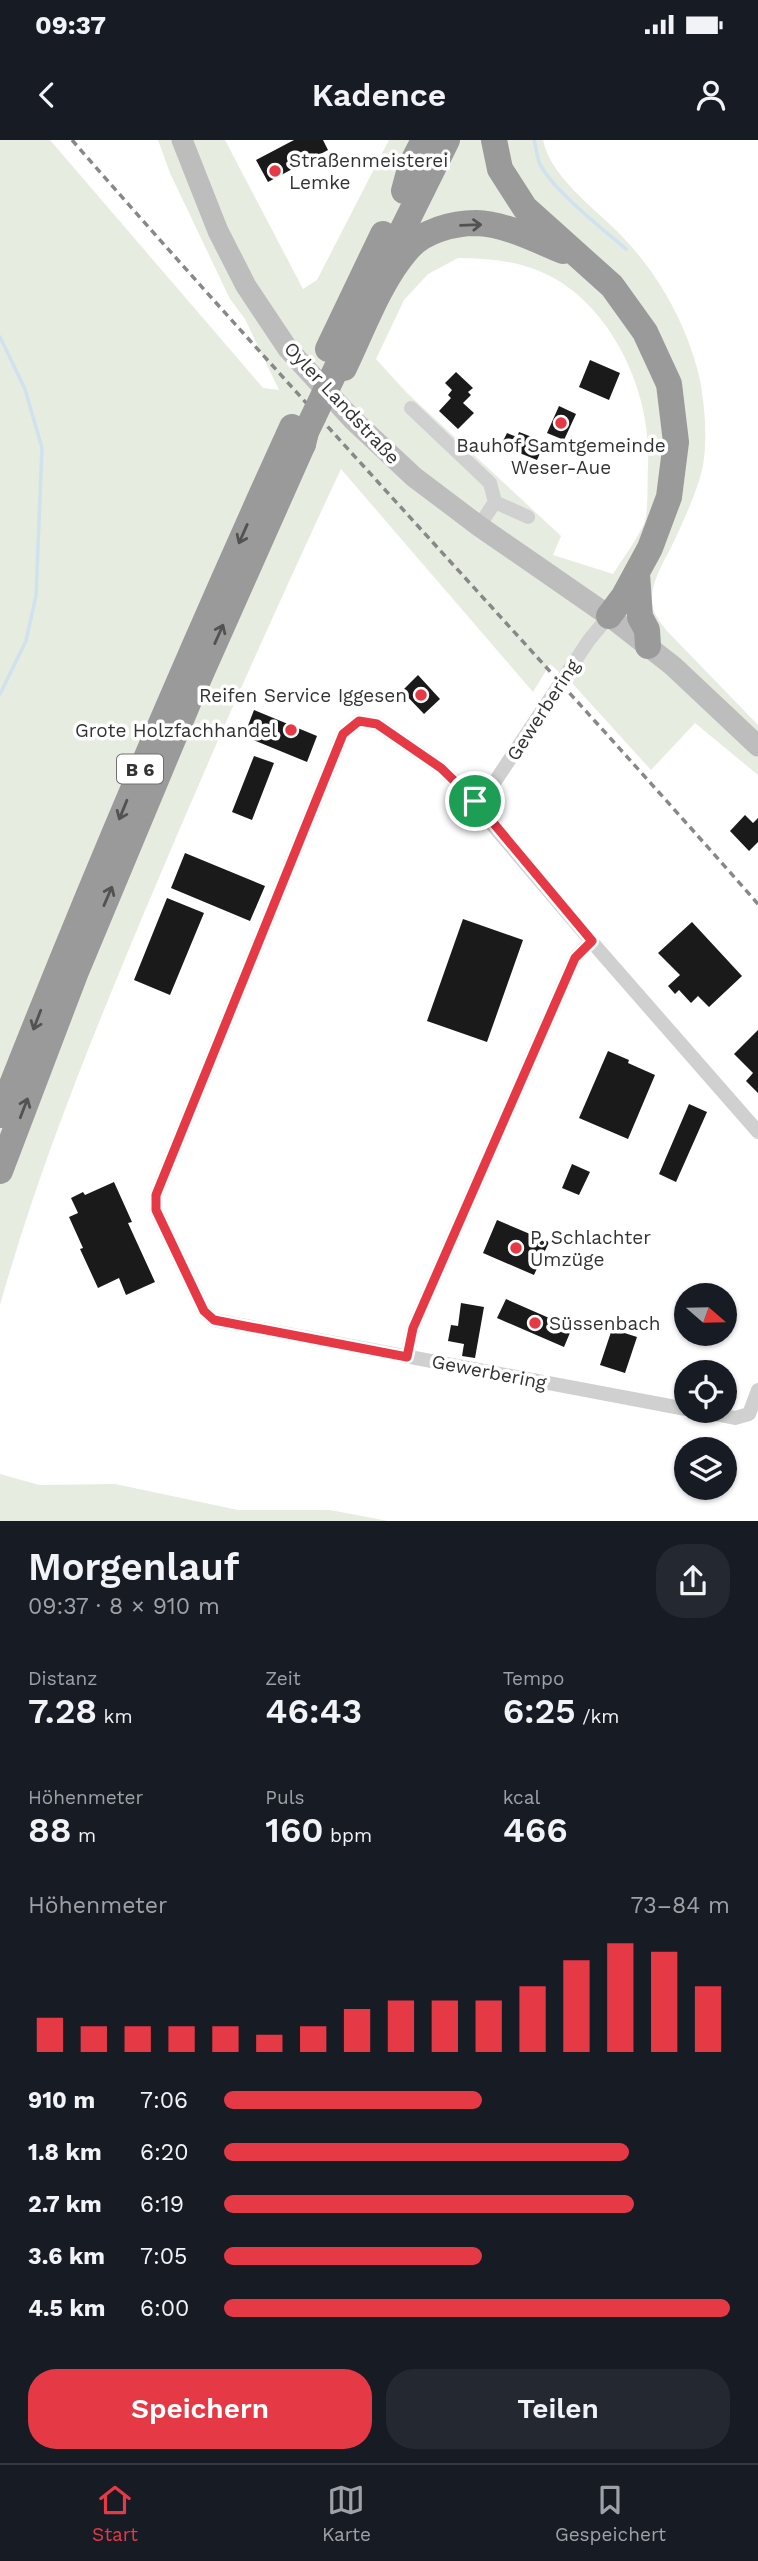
<!DOCTYPE html>
<html lang="de">
<head>
<meta charset="utf-8">
<style>
	body { margin:0; font-family:"Work Sans",sans-serif; background:#242831; color:#f1f3f6; height:100vh; display:flex; flex-direction:column; font-size:26px; white-space:nowrap }
	* { box-sizing:border-box; margin:0 }
	p { font-size:23px; color:#9ea1a6 }
	.icon { flex:none; width:38px; height:38px; fill:none; stroke:currentColor; stroke-width:2; stroke-linecap:round; stroke-linejoin:round }
	.map { position:relative; height:1381px; overflow:hidden }
	.details { display:flex; flex-direction:column; background:#171b24; flex:1 }
	.details>* { flex:none }
	.needle { width:46px; rotate:110deg }
	.buttons { position:absolute; left:674px; top:1143px; display:grid; gap:14px }
	.buttons a { display:grid; place-items:center; width:63px; height:63px; border-radius:50%; background:#171b24; box-shadow:0 2px 5px #0004; font-size:35px }
	.pin { position:absolute; display:grid; place-items:center; width:60px; height:60px; color:#fff; margin:-30px; border:4px solid #fff; border-radius:50%; box-shadow:0 2px 7px #0007 }
	.round { display:grid; place-items:center; flex:none; width:74px; height:74px; border-radius:28px; background:#242831 }
	.head { display:flex; align-items:center; justify-content:space-between; height:119px; padding:0 28px }
	h1 { font-size:38px; font-weight:600; line-height:52px }
	.figures { display:grid; grid-template-columns:repeat(3,1fr); gap:10px; height:119px; padding:7px 28px }
	.figures div { display:grid; align-content:center }
	.figures b { font-size:35px; font-weight:600 }
	.figures small { font-size:19px; font-weight:400 }
	.figures p { font-size:19px }
	.chart { height:196px; padding:14px 28px }
	.chart p { display:flex; justify-content:space-between }
	.chart svg { width:100%; height:126px; margin-top:7px; stroke:#e63946; stroke-width:6 }
	.action { display:flex; gap:14px; margin-top:auto; padding:14px 28px }
	.action a { flex:1; height:80px; border-radius:28px; background:#e63946; color:#fff; font-size:28px; font-weight:600; line-height:80px; text-align:center }
	.action a+a { background:#242831; color:#f1f3f6 }
	ul { padding:0 28px; list-style:none; font-size:23px }
	li { display:grid; grid-template-columns:112px 84px 1fr; align-items:center; height:52px }
	li i { height:18px; border-radius:9px; background:#e63946 }
	.status { display:flex; justify-content:space-between; align-items:center; height:49px; padding:0 35px; background:#171b24; direction:ltr }
	.status svg { height:19px; fill:currentColor }
	header { display:flex; justify-content:space-between; align-items:center; height:91px; padding:0 28px; background:#171b24; font-size:32px; font-weight:600 }
	.tabs { display:flex; justify-content:space-around; align-items:center; height:98px; border-top:2px solid #363941; background:#171b24; font-size:19px; color:#9ea1a6 }
	.tabs a { display:grid; justify-items:center; gap:4px }
	.tabs .active { color:#e63946 }
	.map>svg:first-child { display:block }
	.green { fill:#e6ecdf; fill-rule:evenodd }
	.lines { fill:none; stroke-linecap:round; stroke-linejoin:round }
	.stream { stroke:#cfe2ee; stroke-width:3.5 }
	.building { fill:#1a1a1a }
	.street { stroke:#d0d0d0; stroke-width:14 }
	.secondary { stroke:#bdbdbd; stroke-width:21 }
	.highway { stroke:#9a9a9a; stroke-width:26 }
	.rail { stroke:#888; stroke-width:3.5; stroke-dasharray:7 5; stroke-linecap:butt }
	.highway-bridge { stroke:#9a9a9a; stroke-width:26 }
	.oneway { stroke:#525252 }
	.route-casing { stroke:#fff; stroke-width:14 }
	.route { stroke:#e63946; stroke-width:9 }
	.poi-dot { fill:#e63946; stroke:#fff; stroke-width:2.5 }
	.labels { text-anchor:middle; dominant-baseline:central; stroke-width:7; stroke-linejoin:round; paint-order:stroke }
	.shield { fill:#fff; stroke:#707070; stroke-width:2 }
	.shield-label { font-size:18px; font-weight:bold; fill:#333 }
	.poi-label { font-size:19px; fill:#333; stroke:#fff; text-anchor:start }
	.street-label { font-size:19px; fill:#333; stroke:#fff }
</style>
</head>
<body>
<div class="status"><b>09:37</b><svg viewBox="0 0 49 12"><path d="M0 12V9h3v3zM5 12V6h3v6zM10 12V3h3v9zM15 12V0h3v12zM26 1h20v11H26zM47 4h2v5h-2z"/></svg></div>
<header><svg class="icon" aria-label="back" viewBox="0 0 24 24"><path d="M15 5l-7 7 7 7"/></svg>Kadence<svg class="icon" aria-label="person" viewBox="0 0 24 24"><circle cx="12" cy="8" r="4"/><path d="M4 21q1-7 8-7t8 7"/></svg></header>
<div class="map">
<svg width="758" height="1382" viewBox="0 0 758 1382">
	<rect width="100%" height="100%" fill="#fff"/>
	<path class="green" d="M0 0H50L263 248 279 250 245 179 230 159 170 33 158 0H225L303 149 317 140 389 0H543C551 41 604 74 630 105 664 143 689 191 700 240 705 268 708 303 702 330 696 354 685 377 675 399 666 419 650 441 652 464 653 474 661 483 667 491L758 585V635L695 583 651 630 572 543 550 524 533 552 341 329C272 476 207 623 144 773 90 902 38 1030 0 1165ZM458 118C487 118 519 121 546 134 613 166 652 254 648 325 647 341 649 371 644 384 636 401 623 418 613 434L553 415 561 396 406 252 376 219 404 160 428 134Z
		M0 1334 39 1345 115 1344 238 1370H330L388 1381H0Z"/>
	<g class="lines">
		<path class="stream" d="M534 0C536 7 537 15 539 22 550 48 604 90 626 109
			M0 197 25 249 42 308 36 456 26 501 0 554"/>
	</g>
	<path class="building" d="M294 0H323L328 10 268 42 256 20Z
		M590 220 620 233 609 260 579 247Z
		M456 232 473 248 468 252 471 255 463 263 474 273 458 289 439 271 451 258 448 255 452 250 445 243Z
		M559 266 576 274 564 300 547 293Z
		M519 292 545 302 537 320 512 310 513 307 502 303 507 293 517 297Z
		M418 535 440 559 424 574 402 551Z
		M254 570 317 596 307 622 244 596Z
		M254 616 274 623 252 680 232 672Z
		M745 675 753 683 758 678V702L749 711 730 691Z
		M185 713 265 746 250 781 171 748Z
		M167 758 204 773 170 855 134 840Z
		M463 779 523 800 487 902 427 881Z
		M692 782 742 836 709 867 698 856 691 863 679 850 675 854 668 846 680 835 658 813Z
		M758 890V953L746 941 753 933 734 914Z
		M608 911 629 920 628 923 655 935 628 999 579 978Z
		M689 964 707 972 676 1042 659 1034Z
		M572 1024 590 1032 579 1055 562 1048Z
		M114 1042 132 1082 128 1083 155 1142 126 1155 119 1138 98 1148 80 1109 83 1108 69 1077 78 1073 71 1058 83 1052 85 1055Z
		M497 1080 549 1102 534 1135 483 1113Z
		M506 1159 572 1188 564 1207 497 1178Z
		M461 1163 484 1167 475 1218 462 1216 464 1204 448 1201 451 1185 458 1186Z
		M612 1189 637 1197 625 1233 600 1225Z"/>
	<g class="lines">
		<path class="street" d="M411 268 490 343 495 362 528 377
			M479 386 495 362
			M475 661 492 646 589 500 609 476
			M407 1217 413 1188 575 818 591 801
			M686 1269 214 1180 204 1171 156 1070V1055L343 594 359 581 377 584 441 628 475 661 491 683 591 801 758 992
			M694 1270 735 1278 749 1274 758 1250"/>
		<path class="secondary" d="M182 0 218 91 246 146 288 209 352 279 414 337 479 386 609 476 673 526 758 606"/>
		<path class="highway" d="M494 0 500 29 525 68 612 146 645 192 669 244 676 302 669 357 650 408 624 456 609 476
			M404 51 411 25 424 0
			M386 123 447 0
			M328 209 383 94
			M344 228C363 189 379 142 408 109 423 91 453 83 476 83 506 84 536 100 563 111
			M637 434 640 477 647 490 648 506
			M0 975C91 743 189 514 292 287
			M0 1031 75 834 191 556 303 304"/>
		<path class="rail" d="M72 0C297 258 532 507 758 764"/>
		<path class="highway-bridge" d="M303 304 306 292 339 223"/>
	</g>
	<defs><path id="oneway-shaft" d="M-6 0H5M1.5-3L5.5 0L1.5 3" fill="none" stroke-width="1.6" stroke-linecap="round" stroke-linejoin="round" transform="scale(1.75)"/></defs>
	<g class="oneway">
		<use href="#oneway-shaft" transform="translate(471 85) rotate(-2)"/>
		<use href="#oneway-shaft" transform="translate(243 394) rotate(114)"/>
		<use href="#oneway-shaft" transform="translate(219 494) rotate(-66)"/>
		<use href="#oneway-shaft" transform="translate(123 670) rotate(112)"/>
		<use href="#oneway-shaft" transform="translate(108 756) rotate(-67)"/>
		<use href="#oneway-shaft" transform="translate(37 880) rotate(111)"/>
		<use href="#oneway-shaft" transform="translate(24 968) rotate(-69)"/>
	</g>
	<g class="lines">
		<g class="route-casing">
			<path id="route" d="M359 581 377 584 441 628 475 661 592 801 575 818 413 1188 407 1217 214 1180 204 1171 156 1070V1055L343 594Z"/>
		</g>
		<use href="#route" class="route"/>
	</g>
	<g class="poi-dot">
		<circle cx="275" cy="31" r="7"/>
		<circle cx="561" cy="283" r="7"/>
		<circle cx="421" cy="555" r="7"/>
		<circle cx="291" cy="590" r="7"/>
		<circle cx="516" cy="1108" r="7"/>
		<circle cx="535" cy="1183" r="7"/>
	</g>
	<g class="labels">
		<rect class="shield" x="117" y="614.5" width="46" height="29" rx="5"/>
		<g class="shield-label">
			<text x="140" y="629">B 6</text>
		</g>
		<g class="poi-label">
			<text x="289" y="20">Straßenmeisterei<tspan x="289" dy="22">Lemke</tspan></text>
			<text x="561" y="305" text-anchor="middle">Bauhof Samtgemeinde<tspan x="561" dy="22">Weser-Aue</tspan></text>
			<text x="407" y="555" text-anchor="end">Reifen Service Iggesen</text>
			<text x="277" y="590" text-anchor="end">Grote Holzfachhandel</text>
			<text x="530" y="1097">P. Schlachter<tspan x="530" dy="22">Umzüge</tspan></text>
			<text x="549" y="1183">Süssenbach</text>
		</g>
		<g class="street-label">
			<text transform="translate(342 263) rotate(47)">Oyler Landstraße</text>
			<text transform="translate(543 570) rotate(-57)">Gewerbering</text>
			<text transform="translate(489 1232) rotate(11)">Gewerbering</text>
		</g>
	</g>
</svg>
<div class="buttons">
<a><svg class="needle" viewBox="-14 -14 28 28"><path d="M0-13l5 13h-10z" fill="#e53935"/><path d="M0 13l5-13h-10z" fill="#9ea1a6"/></svg></a>
<a><svg class="icon" aria-label="locate" viewBox="0 0 24 24"><circle cx="12" cy="12" r="6"/><path d="M12 2v4M12 18v4M2 12h4M18 12h4"/></svg></a>
<a><svg class="icon" aria-label="layers" viewBox="0 0 24 24"><path d="M12 4l9 5-9 5-9-5zM3 14l9 5 9-5"/></svg></a>
</div>
<div class="pin" style="left:475px;top:661px;background:#1e9e55"><svg class="icon" aria-label="arrive" viewBox="0 0 24 24"><path d="M6 21V4h12l-3 4 3 4H6"/></svg></div>
</div>
<section class="details">
<div class="head"><div><h1>Morgenlauf</h1><p>09:37 · 8 × 910 m</p></div><a class="round"><svg class="icon" aria-label="share" viewBox="0 0 24 24"><path d="M12 15V3M7 8l5-5 5 5M5 13v7h14v-7"/></svg></a></div>
<div class="figures">
<div><p>Distanz</p><b>7.28<small> km</small></b></div>
<div><p>Zeit</p><b>46:43</b></div>
<div><p>Tempo</p><b>6:25<small> /km</small></b></div>
</div>
<div class="figures">
<div><p>Höhenmeter</p><b>88<small> m</small></b></div>
<div><p>Puls</p><b>160<small> bpm</small></b></div>
<div><p>kcal</p><b>466</b></div>
</div>
<div class="chart"><p><span>Höhenmeter</span>73–84 m</p>
<svg viewBox="0 0 160 44" preserveAspectRatio="none"><path d="M5 44V32M15 44V35M25 44V35M35 44V35M45 44V35M55 44V38M65 44V35M75 44V29M85 44V26M95 44V26M105 44V26M115 44V21M125 44V12M135 44V6M145 44V9M155 44V21"/></svg>
</div>
<ul>
<li><b>910 m</b>7:06<i style="width:51%"></i></li>
<li><b>1.8 km</b>6:20<i style="width:80%"></i></li>
<li><b>2.7 km</b>6:19<i style="width:81%"></i></li>
<li><b>3.6 km</b>7:05<i style="width:51%"></i></li>
<li><b>4.5 km</b>6:00<i style="width:100%"></i></li>
</ul>
<div class="action"><a>Speichern</a><a>Teilen</a></div>
</section>
<nav class="tabs">
<a class="active"><svg class="icon" aria-label="home" viewBox="0 0 24 24"><path d="M3 11l9-7 9 7M6 9v11h12V9"/></svg>Start</a>
<a><svg class="icon" aria-label="map" viewBox="0 0 24 24"><path d="M3 6l6-2 6 2 6-2v14l-6 2-6-2-6 2zM9 4v14M15 6v14"/></svg>Karte</a>
<a><svg class="icon" aria-label="saved" viewBox="0 0 24 24"><path d="M7 4h10v16l-5-4-5 4z"/></svg>Gespeichert</a>
</nav>
</body>
</html>
